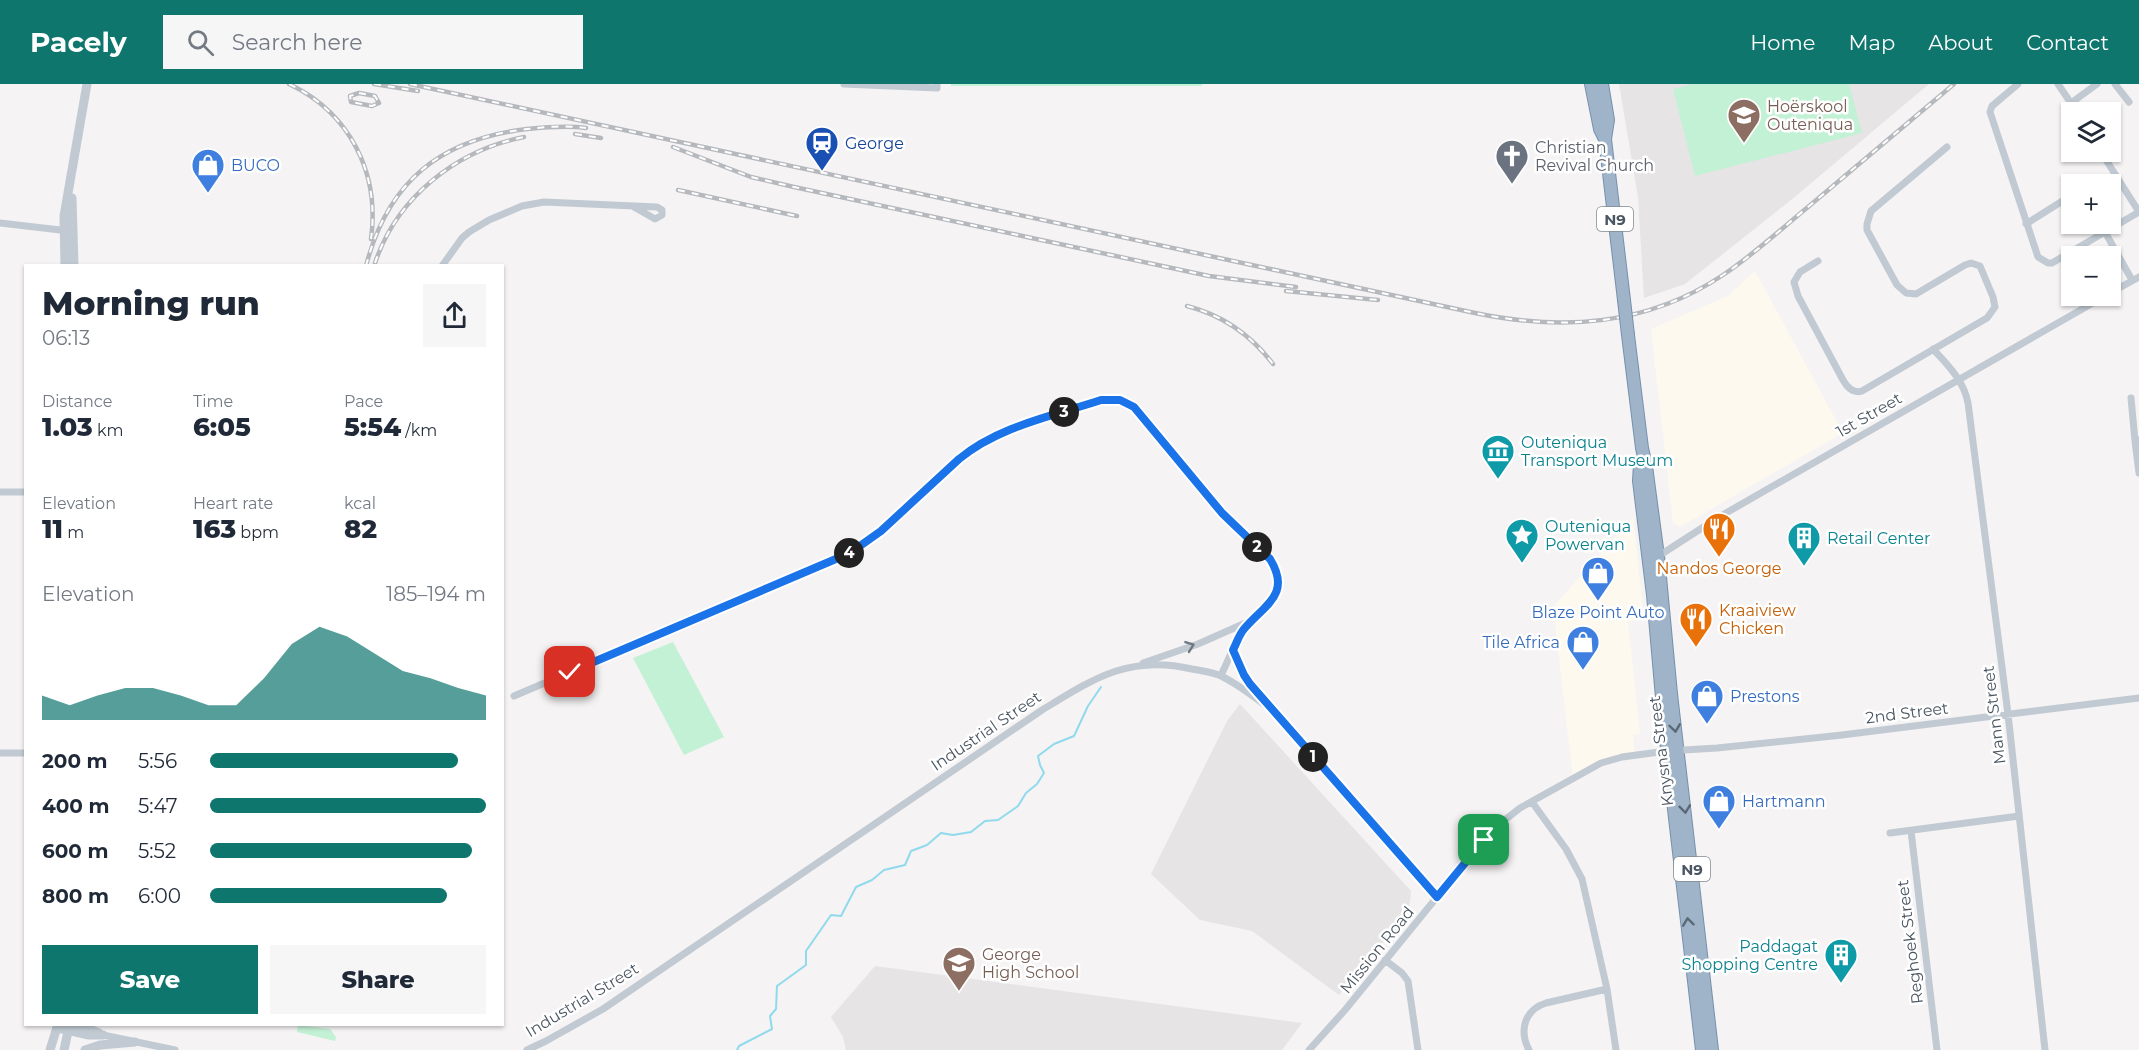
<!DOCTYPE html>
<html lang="en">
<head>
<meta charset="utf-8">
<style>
	body { margin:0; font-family:Montserrat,sans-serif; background:#f6f6f7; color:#1f2937; height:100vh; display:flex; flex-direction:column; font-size:22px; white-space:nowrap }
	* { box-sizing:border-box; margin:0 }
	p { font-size:20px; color:#747a83 }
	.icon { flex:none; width:33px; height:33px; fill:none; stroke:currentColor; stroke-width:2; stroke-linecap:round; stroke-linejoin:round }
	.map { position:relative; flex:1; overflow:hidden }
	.drawer { position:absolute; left:24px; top:180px; width:480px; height:762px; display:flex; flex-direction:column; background:#fff; border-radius:0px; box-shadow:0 2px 4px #0004 }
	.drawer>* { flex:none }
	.controls { position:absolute; left:2061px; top:18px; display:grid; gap:12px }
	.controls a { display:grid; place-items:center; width:60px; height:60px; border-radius:0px; background:#fff; box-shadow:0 2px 4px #0004; font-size:30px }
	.pin { position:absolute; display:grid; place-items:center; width:51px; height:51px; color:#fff; margin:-26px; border-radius:12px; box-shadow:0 3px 9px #0006 }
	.km { position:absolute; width:30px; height:30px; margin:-15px; border-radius:50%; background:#222; color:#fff; font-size:16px; line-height:30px; text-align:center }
	.round { display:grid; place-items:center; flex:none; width:63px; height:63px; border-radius:0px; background:#f6f6f7 }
	.head { display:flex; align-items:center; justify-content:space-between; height:102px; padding:0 18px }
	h1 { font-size:33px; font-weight:800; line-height:45px }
	.stats { display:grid; grid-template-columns:repeat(3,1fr); gap:9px; height:102px; padding:6px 18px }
	.stats div { display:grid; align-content:center }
	.stats b { font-size:26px; font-weight:800 }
	.stats small { font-size:16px; font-weight:400 }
	.stats p { font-size:16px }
	.chart { height:168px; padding:12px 18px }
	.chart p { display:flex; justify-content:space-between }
	.chart svg { width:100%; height:108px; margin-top:6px; fill:#0f766e; opacity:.7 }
	.button { display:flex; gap:12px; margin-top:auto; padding:12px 18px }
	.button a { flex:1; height:69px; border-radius:0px; background:#0f766e; color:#fff; font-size:24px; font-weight:800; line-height:69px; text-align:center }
	.button a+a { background:#f6f6f7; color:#1f2937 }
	ul { padding:0 18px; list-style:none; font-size:20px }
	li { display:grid; grid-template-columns:96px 72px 1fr; align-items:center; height:45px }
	li i { height:15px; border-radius:8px; background:#0f766e }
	header { display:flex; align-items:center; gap:36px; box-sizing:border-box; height:84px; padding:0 30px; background:#0f766e; color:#fff }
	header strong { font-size:28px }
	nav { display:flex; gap:33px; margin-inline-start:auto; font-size:21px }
	.search { width:420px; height:54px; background:#f6f6f7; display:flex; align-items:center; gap:15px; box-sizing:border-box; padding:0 21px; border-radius:0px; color:#747a83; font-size:22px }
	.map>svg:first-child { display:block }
	.commercial { fill:#fdf9ef }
	.education { fill:#e6e4e5 }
	.green { fill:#c3f1d5 }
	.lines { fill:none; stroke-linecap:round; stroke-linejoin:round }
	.stream { stroke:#90daee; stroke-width:2 }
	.trunk-casing { stroke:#7690ad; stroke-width:14 }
	.minor { stroke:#c1cad2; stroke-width:7 }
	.tertiary { stroke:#c1cad2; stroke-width:9 }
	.trunk { stroke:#9fb4c9; stroke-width:12 }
	.rail-casing { stroke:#b5b8bd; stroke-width:4.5 }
	.rail { stroke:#fff; stroke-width:2; stroke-dasharray:7; stroke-linecap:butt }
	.trunk-bridge-casing { stroke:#7690ad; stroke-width:14; stroke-linecap:butt }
	.trunk-bridge { stroke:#9fb4c9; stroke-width:12 }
	.oneway { stroke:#6e7983 }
	.oneway2 { stroke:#5b6976 }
	.route-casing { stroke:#fff; stroke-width:12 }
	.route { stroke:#1a73e8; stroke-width:8 }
	.labels { text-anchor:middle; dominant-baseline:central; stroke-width:5; stroke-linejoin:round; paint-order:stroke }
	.shield { fill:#fff; stroke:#808990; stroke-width:1.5 }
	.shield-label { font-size:15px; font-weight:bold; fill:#4a5661 }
	.education-label { font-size:16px; fill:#785e54; stroke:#fff; text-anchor:start }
	.transit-label { font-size:16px; fill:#164399; stroke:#fff; text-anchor:start }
	.worship-label { font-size:16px; fill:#5b616d; stroke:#fff; text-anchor:start }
	.shop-label { font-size:16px; fill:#366cbe; stroke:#fff; text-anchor:start }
	.street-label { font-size:16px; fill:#4a5661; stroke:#fff }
	.culture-label { font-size:16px; fill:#0d838f; stroke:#fff; text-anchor:start }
	.food-label { font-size:16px; fill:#c56008; stroke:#fff }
</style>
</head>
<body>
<header>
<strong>Pacely</strong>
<div class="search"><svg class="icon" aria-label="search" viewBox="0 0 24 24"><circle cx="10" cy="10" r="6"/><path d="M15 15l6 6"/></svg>Search here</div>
<nav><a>Home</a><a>Map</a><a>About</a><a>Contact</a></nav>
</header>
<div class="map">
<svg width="2139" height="966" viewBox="0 0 2139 966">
	<rect width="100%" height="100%" fill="#f5f3f3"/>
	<path class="commercial" d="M1755 187 1843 349 1680 443 1673 439 1651 245 1728 212Z
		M1633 433 1644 535 1628 537 1640 650 1633 651 1635 672 1617 674 1573 694 1553 523Z"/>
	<path class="education" d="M1619 0H1929L1791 116 1685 200 1644 214 1638 113Z
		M1240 620 1411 807 1409 827 1339 911 1252 847 1200 836 1151 790 1227 637Z
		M875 882 1302 939 1282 966H846L843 953 831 933Z"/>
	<path class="green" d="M951 0H1202V2H951Z
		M1693 0H1849L1862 49 1695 92 1673 5Z
		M673 558 724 653 684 671 633 574Z
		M298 941 330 945 336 953 335 957 297 948Z"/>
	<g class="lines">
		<path class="stream" d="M737 966 739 962 772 945 770 932 776 925 777 902 806 881V867L831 831 841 832 856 803 872 796 884 786 905 781 911 767 927 761 941 749 953 751 971 748 985 737 998 736 1018 722 1026 709 1037 700 1044 689 1040 681 1038 672 1054 660 1074 652 1088 622 1101 603"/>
		<g class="trunk-casing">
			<path id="trunk" d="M1591 0 1600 45 1605 55
				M1602 0 1608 36 1605 55 1624 216
				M1628 251 1642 364 1646 382 1658 472 1671 610 1712 966
				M1640 380 1639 397 1653 511 1665 648 1702 966"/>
		</g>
		<path class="minor" d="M844 0 937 4V0
			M2018 0 1992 22 1990 28 2038 173 2048 179H2052L2139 128
			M2058 0 2077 28
			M2115 0 2129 18
			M2071 19 2097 0
			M2101 68 2139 128
			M0 139 69 147
			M2026 140 2072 111
			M2105 148 2132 196
			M1818 177 1800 188 1794 198 1798 212 1843 296C1847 303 1853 310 1862 307L1987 234 1995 223 1993 213 1980 182 1971 179 1965 181 1916 210 1906 209 1897 201 1867 146V140L1871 127 1947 63
			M442 182 462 154 469 148 489 136 522 122 544 118 657 123 662 126V131L655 135 634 123
			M2110 209 2139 193
			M1933 265C1948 281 1964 297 1968 319L2008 630 2045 966
			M2131 314 2135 357
			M2139 356 2135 357 2139 389
			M0 408H26
			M1657 473 1719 433 2105 212
			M1233 565 1244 591 1264 617
			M1143 579 1198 560 1250 537
			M514 612 850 469 881 447 959 374 978 360 1021 342 1101 316C1122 313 1130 319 1145 335L1223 429 1270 475C1295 515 1258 521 1241 549 1233 562 1228 578 1221 591
			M0 669H26
			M1532 718 1566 765 1582 795 1607 905 1616 966
			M1911 747 1937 966
			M1890 749 2019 732
			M1385 876 1402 889 1408 897 1418 966
			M103 951 175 966
			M527 966 546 957 603 925 1042 626C1093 595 1129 570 1192 585 1202 587 1214 588 1223 593 1241 602 1257 615 1273 627L1437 813
			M1309 966 1345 926 1437 813 1496 743 1520 724 1601 679 1622 673 1667 667 1717 664 1842 651 2139 614
			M1529 966C1519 947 1524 926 1546 919L1607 905"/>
		<path class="tertiary" d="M72 114 74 182
			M65 182 64 132 87 0
			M76 940 99 949
			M58 944 89 951H103
			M50 966 58 940
			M64 966 69 943
			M85 966 100 961 135 958"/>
		<use href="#trunk" class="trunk"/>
		<g class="rail-casing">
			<path id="rail" d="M289 0C350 29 380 89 371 155
				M374 0 418 7
				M410 0 1475 229C1562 247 1647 242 1723 191 1753 171 1780 146 1808 123 1857 82 1905 41 1954 0
				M359 9 375 12 379 19 372 22 351 18 350 12Z
				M575 50 601 54
				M673 63 751 93 794 103 1209 192 1296 203
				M678 106 797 132
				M375 179C397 113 457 66 524 53
				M366 182C388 97 441 55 527 45 546 43 567 41 586 44
				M1286 207 1378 216
				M1187 222C1222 231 1251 251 1273 280"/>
		</g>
		<use href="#rail" class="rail"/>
		<g class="trunk-bridge-casing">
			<path id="trunk-bridge" d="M1624 216 1628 251"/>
		</g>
		<use href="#trunk-bridge" class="trunk-bridge"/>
	</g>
	<defs><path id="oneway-chevron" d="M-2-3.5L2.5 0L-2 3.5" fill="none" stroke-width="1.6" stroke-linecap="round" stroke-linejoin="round" transform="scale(1.5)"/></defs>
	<use class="oneway" href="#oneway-chevron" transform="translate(1190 562) rotate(-20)"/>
	<g class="oneway2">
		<use href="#oneway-chevron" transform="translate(1675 644) rotate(82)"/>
		<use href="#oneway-chevron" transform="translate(1685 725) rotate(83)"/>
		<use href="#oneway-chevron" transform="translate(1688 838) rotate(-97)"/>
	</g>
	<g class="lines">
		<g class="route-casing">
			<path id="route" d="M570 588 850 469 881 447 959 375C999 342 1053 332 1101 316H1120L1134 323 1222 429 1270 475C1292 511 1264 521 1244 545 1239 551 1237 558 1233 566L1244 591 1250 600 1437 813 1484 756"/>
		</g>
		<use href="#route" class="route"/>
	</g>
	<defs>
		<g id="school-pin" transform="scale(1.725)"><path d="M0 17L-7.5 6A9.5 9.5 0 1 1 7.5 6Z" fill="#8d6e63" stroke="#fff"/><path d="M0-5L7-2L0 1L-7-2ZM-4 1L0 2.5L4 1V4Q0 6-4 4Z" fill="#fff"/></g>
		<g id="station-pin" transform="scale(1.725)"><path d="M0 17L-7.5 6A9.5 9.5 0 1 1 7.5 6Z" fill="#1a4fb4" stroke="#fff"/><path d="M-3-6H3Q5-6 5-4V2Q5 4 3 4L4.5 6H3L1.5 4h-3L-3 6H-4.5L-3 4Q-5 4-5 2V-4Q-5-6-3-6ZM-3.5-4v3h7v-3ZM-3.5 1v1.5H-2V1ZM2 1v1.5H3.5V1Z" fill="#fff"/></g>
		<g id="church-pin" transform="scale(1.725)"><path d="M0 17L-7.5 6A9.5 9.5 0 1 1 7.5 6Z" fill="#6b7280" stroke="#fff"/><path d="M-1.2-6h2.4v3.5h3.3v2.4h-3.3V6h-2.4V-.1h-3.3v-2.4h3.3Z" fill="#fff"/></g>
		<g id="shop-pin" transform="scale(1.725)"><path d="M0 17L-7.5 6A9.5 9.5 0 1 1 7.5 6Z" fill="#3f7fe0" stroke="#fff"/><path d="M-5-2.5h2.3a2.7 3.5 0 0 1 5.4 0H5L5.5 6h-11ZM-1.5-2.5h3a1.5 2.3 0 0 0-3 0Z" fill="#fff"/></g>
		<g id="museum-pin" transform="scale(1.725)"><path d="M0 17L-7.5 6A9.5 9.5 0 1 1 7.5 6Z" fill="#0f9aa8" stroke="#fff"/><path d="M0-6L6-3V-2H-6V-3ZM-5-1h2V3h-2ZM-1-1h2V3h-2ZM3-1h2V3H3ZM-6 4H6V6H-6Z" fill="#fff"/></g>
		<g id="restaurant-pin" transform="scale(1.725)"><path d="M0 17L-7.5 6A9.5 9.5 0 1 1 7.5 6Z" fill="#e8710a" stroke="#fff"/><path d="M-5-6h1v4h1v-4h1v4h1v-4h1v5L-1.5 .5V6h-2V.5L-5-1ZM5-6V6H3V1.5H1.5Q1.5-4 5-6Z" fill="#fff"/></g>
		<g id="sight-pin" transform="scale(1.725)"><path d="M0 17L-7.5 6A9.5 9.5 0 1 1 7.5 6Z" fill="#0f9aa8" stroke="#fff"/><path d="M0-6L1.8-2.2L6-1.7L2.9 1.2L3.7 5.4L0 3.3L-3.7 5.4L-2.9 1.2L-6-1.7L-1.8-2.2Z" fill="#fff"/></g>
		<g id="building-pin" transform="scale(1.725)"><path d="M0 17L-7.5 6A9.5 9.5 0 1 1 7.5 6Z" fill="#0f9aa8" stroke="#fff"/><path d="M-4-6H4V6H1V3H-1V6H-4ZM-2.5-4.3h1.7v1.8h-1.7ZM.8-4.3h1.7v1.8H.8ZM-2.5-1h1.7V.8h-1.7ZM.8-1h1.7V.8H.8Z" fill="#fff"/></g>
	</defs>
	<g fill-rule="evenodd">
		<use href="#school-pin" x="1744" y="31"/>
		<use href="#station-pin" x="822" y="59"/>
		<use href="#church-pin" x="1512" y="72"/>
		<use href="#shop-pin" x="208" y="81"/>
		<use href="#museum-pin" x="1498" y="367"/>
		<use href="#restaurant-pin" x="1719" y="445"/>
		<use href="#sight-pin" x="1522" y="451"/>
		<use href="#building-pin" x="1804" y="454"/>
		<use href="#shop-pin" x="1598" y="489"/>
		<use href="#restaurant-pin" x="1696" y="535"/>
		<use href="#shop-pin" x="1583" y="558"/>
		<use href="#shop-pin" x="1707" y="612"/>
		<use href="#shop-pin" x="1719" y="717"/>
		<use href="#building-pin" x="1841" y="871"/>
		<use href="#school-pin" x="959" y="879"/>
	</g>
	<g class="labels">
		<g class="shield">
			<rect x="1597" y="123" width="36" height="24" rx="4.5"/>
			<rect x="1674" y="773" width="36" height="24" rx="4.5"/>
		</g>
		<g class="shield-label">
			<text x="1615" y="135">N9</text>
			<text x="1692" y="785">N9</text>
		</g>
		<g class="education-label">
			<text x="1767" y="22">Hoërskool<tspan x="1767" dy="18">Outeniqua</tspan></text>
			<text x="982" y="870">George<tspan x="982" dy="18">High School</tspan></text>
		</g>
		<g class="transit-label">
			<text x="845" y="59">George</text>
		</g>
		<g class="worship-label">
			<text x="1535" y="63">Christian<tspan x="1535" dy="18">Revival Church</tspan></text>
		</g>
		<g class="shop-label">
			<text x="231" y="81">BUCO</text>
			<text x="1598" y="528" text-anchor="middle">Blaze Point Auto</text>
			<text x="1560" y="558" text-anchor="end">Tile Africa</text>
			<text x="1730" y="612">Prestons</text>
			<text x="1742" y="717">Hartmann</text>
		</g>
		<g class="street-label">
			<text transform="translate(1869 331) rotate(-30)">1st Street</text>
			<text transform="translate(1907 629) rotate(-7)">2nd Street</text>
			<text transform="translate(1994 631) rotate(-97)">Mann Street</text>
			<text transform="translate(986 647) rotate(-34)">Industrial Street</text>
			<text transform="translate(1661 667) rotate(-97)">Knysna Street</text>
			<text transform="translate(1910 858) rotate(-97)">Reghoek Street</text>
			<text transform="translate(1377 866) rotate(-51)">Mission Road</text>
			<text transform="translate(582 916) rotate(-31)">Industrial Street</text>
		</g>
		<g class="culture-label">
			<text x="1521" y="358">Outeniqua<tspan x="1521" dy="18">Transport Museum</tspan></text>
			<text x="1545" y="442">Outeniqua<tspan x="1545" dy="18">Powervan</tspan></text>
			<text x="1827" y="454">Retail Center</text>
			<text x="1818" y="862" text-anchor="end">Paddagat<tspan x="1818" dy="18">Shopping Centre</tspan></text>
		</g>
		<g class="food-label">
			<text x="1719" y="484">Nandos George</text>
			<text x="1719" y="526" text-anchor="start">Kraaiview<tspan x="1719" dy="18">Chicken</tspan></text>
		</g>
	</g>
</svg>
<div class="controls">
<a><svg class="icon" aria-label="layers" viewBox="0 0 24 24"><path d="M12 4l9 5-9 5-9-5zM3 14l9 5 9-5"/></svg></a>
<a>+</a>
<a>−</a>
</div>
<div class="pin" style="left:1484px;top:756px;background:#1e9e55"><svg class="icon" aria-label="arrive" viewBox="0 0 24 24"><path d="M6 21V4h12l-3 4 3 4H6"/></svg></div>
<div class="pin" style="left:570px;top:588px;background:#d93025"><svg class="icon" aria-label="check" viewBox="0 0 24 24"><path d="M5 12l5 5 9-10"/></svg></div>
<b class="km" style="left:1313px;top:673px">1</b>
<b class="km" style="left:1257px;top:463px">2</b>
<b class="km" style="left:1064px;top:328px">3</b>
<b class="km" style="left:849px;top:469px">4</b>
<section class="drawer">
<div class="head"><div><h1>Morning run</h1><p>06:13</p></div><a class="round"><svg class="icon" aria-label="share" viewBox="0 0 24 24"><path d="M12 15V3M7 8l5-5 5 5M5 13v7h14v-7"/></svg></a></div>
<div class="stats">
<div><p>Distance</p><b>1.03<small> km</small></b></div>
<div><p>Time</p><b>6:05</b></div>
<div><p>Pace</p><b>5:54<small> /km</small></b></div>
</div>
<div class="stats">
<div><p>Elevation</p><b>11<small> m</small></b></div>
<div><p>Heart rate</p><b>163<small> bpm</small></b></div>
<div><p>kcal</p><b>82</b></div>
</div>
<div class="chart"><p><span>Elevation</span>185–194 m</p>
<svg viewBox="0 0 160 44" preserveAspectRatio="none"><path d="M0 44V34L10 38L20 34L30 31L40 31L50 34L60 38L70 38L80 27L90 13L100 6L110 10L120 17L130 24L140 27L150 31L160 34V44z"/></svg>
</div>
<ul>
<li><b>200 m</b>5:56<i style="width:90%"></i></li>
<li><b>400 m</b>5:47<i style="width:100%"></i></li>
<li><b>600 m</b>5:52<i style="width:95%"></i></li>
<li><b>800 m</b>6:00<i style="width:86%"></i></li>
</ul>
<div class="button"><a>Save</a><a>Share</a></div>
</section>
</div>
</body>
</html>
